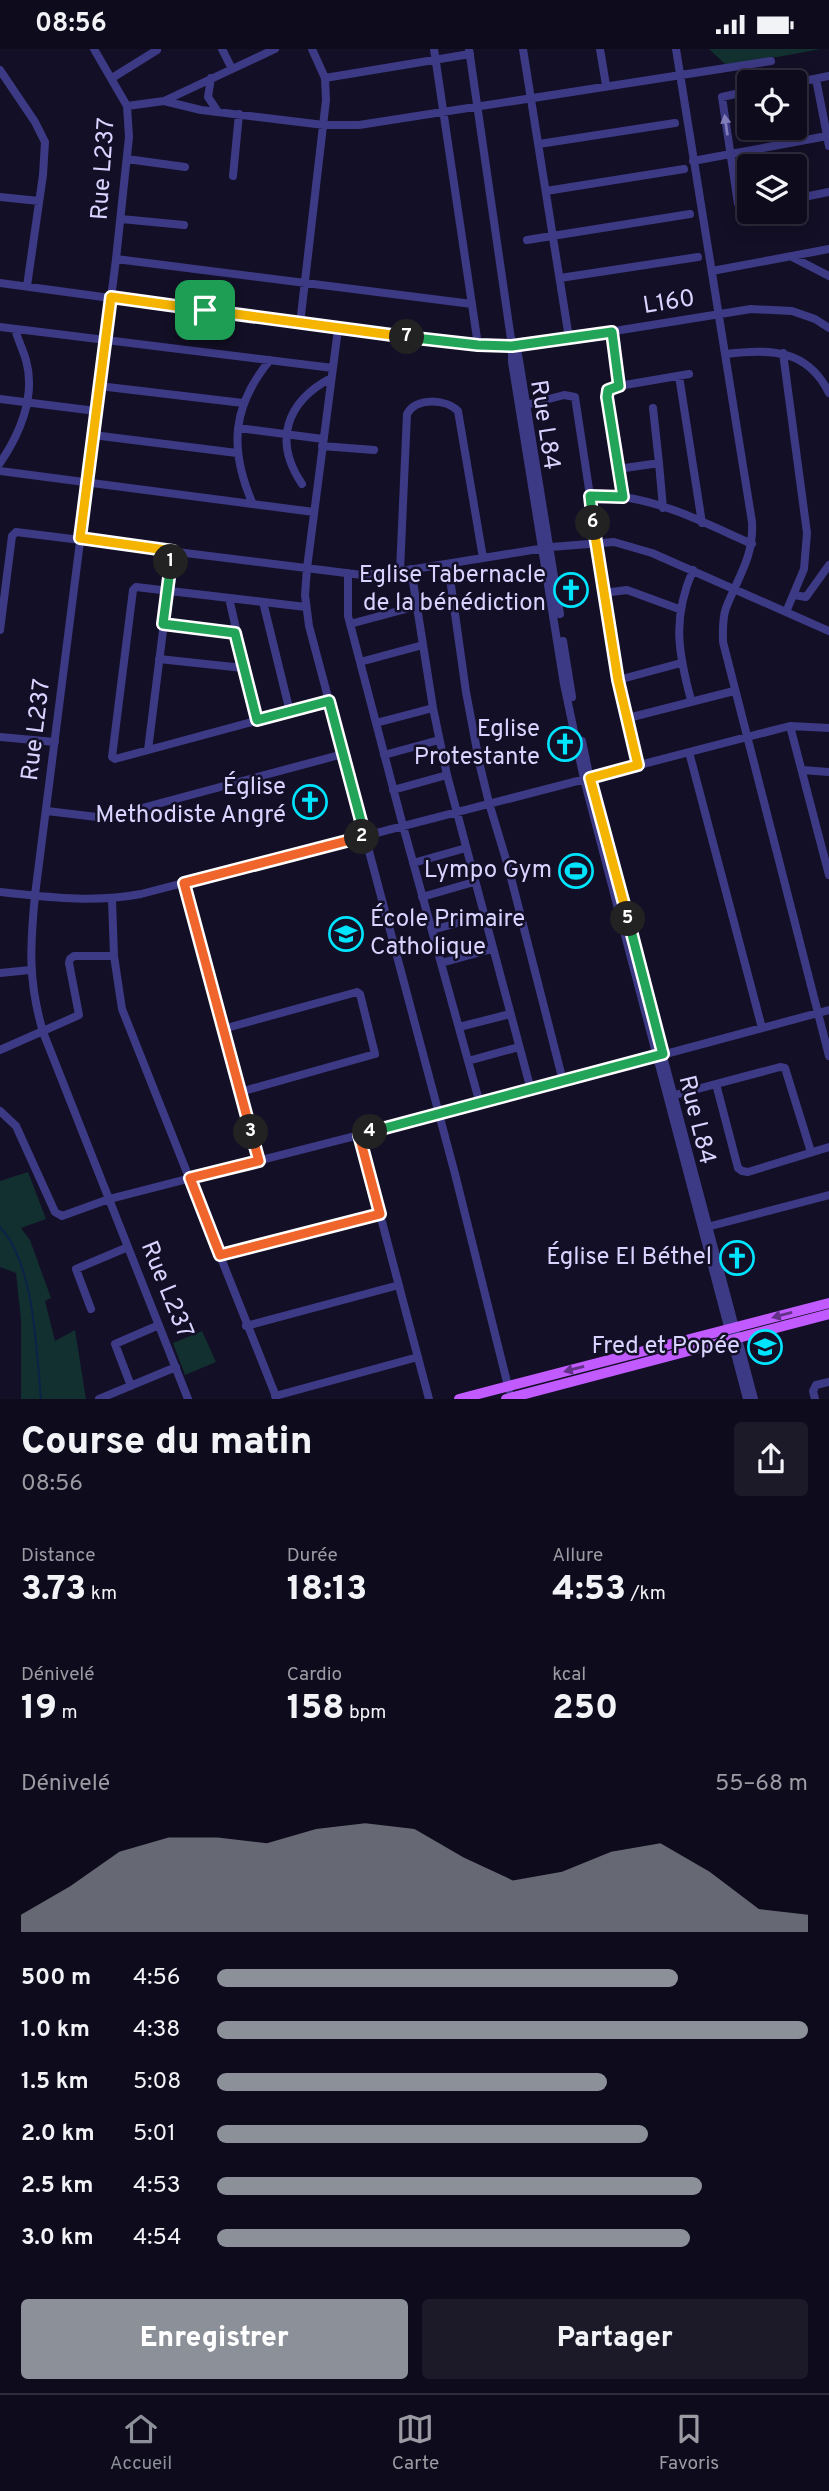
<!DOCTYPE html>
<html lang="fr">
<head>
<meta charset="utf-8">
<style>
	body { margin:0; font-family:Overpass,sans-serif; background:#1c1929; color:#f1f3f6; height:100vh; display:flex; flex-direction:column; font-size:26px; white-space:nowrap }
	* { box-sizing:border-box; margin:0 }
	p { font-size:23px; color:#9b9ba3 }
	.icon { flex:none; width:38px; height:38px; fill:none; stroke:currentColor; stroke-width:2; stroke-linecap:round; stroke-linejoin:round }
	.map { position:relative; height:1350px; overflow:hidden }
	.panel { display:flex; flex-direction:column; background:#0e0b1c; flex:1 }
	.panel>* { flex:none }
	.fabs { position:absolute; left:737px; top:21px; display:grid; gap:14px }
	.fabs a { display:grid; place-items:center; width:70px; height:70px; border-radius:7px; background:#0e0b1c; box-shadow:0 4px 18px #0003,0 0 0 2px #2e2b3b; font-size:35px }
	.pin { position:absolute; display:grid; place-items:center; width:60px; height:60px; color:#fff; margin:-30px; border-radius:14px; box-shadow:0 4px 10px #0006 }
	.km { position:absolute; width:35px; height:35px; margin:-18px; border-radius:50%; background:#222; color:#fff; font-size:19px; line-height:35px; text-align:center }
	.round { display:grid; place-items:center; flex:none; width:74px; height:74px; border-radius:7px; background:#1c1929 }
	.overview { display:flex; align-items:center; justify-content:space-between; height:119px; padding:0 21px }
	h1 { font-size:38px; font-weight:800; line-height:52px }
	.figures { display:grid; grid-template-columns:repeat(3,1fr); gap:10px; height:119px; padding:7px 21px }
	.figures div { display:grid; align-content:center }
	.figures b { font-size:35px; font-weight:800 }
	.figures small { font-size:19px; font-weight:400 }
	.figures p { font-size:19px }
	.chart { height:196px; padding:14px 21px }
	.chart p { display:flex; justify-content:space-between }
	.chart svg { width:100%; height:126px; margin-top:7px; fill:#8c9099; opacity:.7 }
	.button { display:flex; gap:14px; margin-top:auto; padding:14px 21px }
	.button a { flex:1; height:80px; border-radius:7px; background:#8c9099; color:#fff; font-size:28px; font-weight:800; line-height:80px; text-align:center }
	.button a+a { background:#1c1929; color:#f1f3f6 }
	ul { padding:0 21px; list-style:none; font-size:23px }
	li { display:grid; grid-template-columns:112px 84px 1fr; align-items:center; height:52px }
	li i { height:18px; border-radius:9px; background:#8c9099 }
	.status { display:flex; justify-content:space-between; align-items:center; height:49px; padding:0 35px; background:#0e0b1c; direction:ltr }
	.status svg { height:19px; fill:currentColor }
	.dock { display:flex; justify-content:space-around; align-items:center; height:98px; border-top:2px solid #2e2b3b; background:#0e0b1c; font-size:19px; color:#9b9ba3 }
	.dock a { display:grid; justify-items:center; gap:4px }
	.dock .selected { color:#8c9099 }
	.map>svg:first-child { display:block }
	.green { fill:#12302f }
	.lines { fill:none; stroke-linecap:round; stroke-linejoin:round }
	.stream { stroke:#0c2248; stroke-width:2 }
	.minor { stroke:#3d3a85; stroke-width:8 }
	.major { stroke:#c25bff; stroke-width:10 }
	.oneway { fill:#837fbc }
	.oneway2 { fill:#623188 }
	.split-1-casing { stroke:#fff; stroke-width:14 }
	.split-2-casing { stroke:#fff; stroke-width:14 }
	.split-3-casing { stroke:#fff; stroke-width:14 }
	.split-4-casing { stroke:#fff; stroke-width:14 }
	.split-5-casing { stroke:#fff; stroke-width:14 }
	.split-6-casing { stroke:#fff; stroke-width:14 }
	.split-7-casing { stroke:#fff; stroke-width:14 }
	.split-8-casing { stroke:#fff; stroke-width:14 }
	.split-1 { stroke:#f5b400; stroke-width:9 }
	.split-2 { stroke:#22a559; stroke-width:9 }
	.split-3 { stroke:#f0652b; stroke-width:9 }
	.split-4 { stroke:#f0652b; stroke-width:9 }
	.split-5 { stroke:#22a559; stroke-width:9 }
	.split-6 { stroke:#f5b400; stroke-width:9 }
	.split-7 { stroke:#22a559; stroke-width:9 }
	.split-8 { stroke:#f5b400; stroke-width:9 }
	.labels { text-anchor:middle; dominant-baseline:central; stroke-width:5; stroke-linejoin:round; paint-order:stroke }
	.street-label { font-size:24px; fill:#d9d4ff; stroke:#130f26 }
	.poi-label { font-size:24px; fill:#d9d4ff; stroke:#130f26; text-anchor:end }
</style>
</head>
<body>
<div class="status"><b>08:56</b><svg viewBox="0 0 49 12"><path d="M0 12V9h3v3zM5 12V6h3v6zM10 12V3h3v9zM15 12V0h3v12zM26 1h20v11H26zM47 4h2v5h-2z"/></svg></div>
<div class="map">
<svg width="829" height="1350" viewBox="0 0 829 1350">
	<rect width="100%" height="100%" fill="#130f26"/>
	<path class="green" d="M709 0H821L727 17Z
		M28 1123 46 1170 21 1179 30 1191 51 1249 45 1252 55 1292 75 1281 86 1350H21V1271L16 1224 0 1218V1132Z
		M202 1282 216 1313 185 1326 173 1294Z"/>
	<g class="lines">
		<path class="stream" d="M0 1178C35 1216 36 1300 41 1350"/>
		<path class="minor" d="M94 0 127 57 129 88 116 210 35 846C30 898 28 932 43 983L188 1350
			M222 0 232 20
			M434 0 478 296
			M469 0 512 297V313L564 635 584 730 747 1350
			M523 0 569 289
			M600 0 606 36
			M676 0 752 473C754 508 738 528 726 559 722 570 723 581 723 593L829 1007
			M0 21 35 73 45 93 43 126 27 237
			M112 29 157 1
			M211 29 208 48 218 63
			M325 29 470 5
			M816 30 829 97
			M794 34 829 27
			M749 42 722 48 738 155 742 159H749
			M164 52 201 61 324 76H359L771 12
			M127 57 164 52 275 0
			M539 95 675 74
			M127 110 185 118
			M693 112 827 87
			M233 127 239 65
			M546 142 684 120
			M0 148 39 152
			M794 150 829 143
			M121 170 184 176
			M527 191 690 165
			M792 208 829 227
			M116 210 472 255
			M712 222 829 200
			M560 229 698 208
			M0 234 338 280 497 297 534 295 751 260 792 262 815 270 829 279
			M300 275 326 51 325 29 312 0
			M0 278 333 319
			M338 280 307 519 305 546 309 577 455 1125 509 1341
			M612 283 619 337 608 341 607 345 623 448
			M512 297 517 301 519 311 560 565
			M783 304 807 484 804 520 786 563
			M726 305C769 300 807 299 829 344
			M679 327 702 474
			M99 337 243 354
			M619 337 689 325
			M0 350 96 362
			M526 356 564 346 575 348 618 631 638 716
			M238 379 323 390
			M93 386 237 404
			M322 397 374 401
			M0 414C20 385 36 347 26 311 23 301 18 291 15 280
			M659 414 663 459
			M618 420 659 414 653 359
			M0 422 314 463
			M302 435C273 392 286 353 331 329
			M590 447C601 447 612 447 623 448 668 454 711 477 752 495
			M252 453C229 399 232 357 270 311
			M448 515 466 643 480 717 489 754 508 817 563 1032
			M411 520 433 659 447 726 531 1041
			M400 522 407 365C416 348 446 350 458 362L483 509
			M348 524V567L403 777 480 1055
			M603 544 627 541 679 560
			M794 546 806 548 829 516
			M229 549 257 672
			M263 553 290 663
			M306 558 136 538 133 541 112 708 115 710 329 652
			M163 575 235 584
			M350 575 417 557
			M0 581 12 487 16 483 362 526 390 524 551 498 614 493 652 504 829 582
			M563 592 572 648
			M159 610 243 619
			M360 613 423 596
			M618 631 681 614
			M691 651C678 603 672 569 693 521
			M628 669 734 642
			M376 674 433 659
			M790 677 829 826
			M0 688 55 693
			M582 692 592 740 754 1350
			M148 701 173 502
			M689 703 762 979
			M384 706 439 691
			M802 721 829 723
			M393 741 447 726
			M47 762 105 769 343 705
			M413 814 466 799
			M184 834 259 1112
			M0 843C48 848 93 854 141 845L790 677 829 679
			M422 848 474 833
			M112 851 114 907 122 960 277 1350
			M432 881 483 867
			M441 914 492 900
			M0 924 30 921
			M459 978 510 965
			M223 980 357 943 360 945 375 1005 240 1043
			M0 1001 79 966 69 914 70 910 74 907H114
			M468 1012 519 998
			M716 1035 738 1119 742 1122 748 1123 829 1098
			M671 1047 780 1018 785 1019 811 1103
			M0 1062 16 1077 55 1163 62 1167 109 1150 480 1055 829 961
			M359 1086 429 1350
			M707 1178 829 1146
			M220 1206 380 1165
			M91 1260 76 1220 128 1198
			M246 1277 399 1236
			M131 1337 115 1295 159 1276
			M275 1347 418 1308
			M99 1350 176 1318
			M815 1350 813 1342 816 1336 829 1333"/>
		<path class="major" d="M459 1350 829 1254
			M506 1350 829 1265"/>
	</g>
	<defs><path id="oneway-solid" d="M-6-.8H1V-3.2L6.5 0L1 3.2V.8H-6Z" transform="scale(1.75)"/></defs>
	<use class="oneway" href="#oneway-solid" transform="translate(726 76) rotate(-98)"/>
	<g class="oneway2">
		<use href="#oneway-solid" transform="translate(782 1266) rotate(165)"/>
		<use href="#oneway-solid" transform="translate(574 1320) rotate(165)"/>
	</g>
	<g class="lines">
		<g class="split-1-casing">
			<path id="split-1" d="M171 513 173 502 80 489 111 248 205 261"/>
		</g>
		<g class="split-2-casing">
			<path id="split-2" d="M171 513 163 575 235 584 257 671 329 652 365 787 362 788"/>
		</g>
		<g class="split-3-casing">
			<path id="split-3" d="M251 1083 184 834 362 788"/>
		</g>
		<g class="split-4-casing">
			<path id="split-4" d="M251 1083 259 1112 190 1129 220 1206 380 1165 359 1086 370 1083"/>
		</g>
		<g class="split-5-casing">
			<path id="split-5" d="M370 1083 663 1005 628 870"/>
		</g>
		<g class="split-6-casing">
			<path id="split-6" d="M593 474 618 631 638 716 590 729 628 870"/>
		</g>
		<g class="split-7-casing">
			<path id="split-7" d="M407 288 478 296 512 297 612 283 619 337 608 341 607 348 623 448 590 447 593 474"/>
		</g>
		<g class="split-8-casing">
			<path id="split-8" d="M205 261 407 288"/>
		</g>
		<use href="#split-1" class="split-1"/>
		<use href="#split-2" class="split-2"/>
		<use href="#split-3" class="split-3"/>
		<use href="#split-4" class="split-4"/>
		<use href="#split-5" class="split-5"/>
		<use href="#split-6" class="split-6"/>
		<use href="#split-7" class="split-7"/>
		<use href="#split-8" class="split-8"/>
	</g>
	<defs>
		<g id="church-ring" transform="scale(1.75)"><circle r="9.5" fill="#130f26" stroke="#00e5ff" stroke-width="1.5"/><path d="M-1.2-6h2.4v3.5h3.3v2.4h-3.3V6h-2.4V-.1h-3.3v-2.4h3.3Z" fill="#00e5ff"/></g>
		<g id="stadium-ring" transform="scale(1.75)"><circle r="9.5" fill="#130f26" stroke="#00e5ff" stroke-width="1.5"/><path d="M0-5a6.5 5 0 1 0 0 10a6.5 5 0 1 0 0-10ZM-3.5-1.8h7v3.6h-7Z" fill="#00e5ff"/></g>
		<g id="school-ring" transform="scale(1.75)"><circle r="9.5" fill="#130f26" stroke="#00e5ff" stroke-width="1.5"/><path d="M0-5L7-2L0 1L-7-2ZM-4 1L0 2.5L4 1V4Q0 6-4 4Z" fill="#00e5ff"/></g>
	</defs>
	<g fill-rule="evenodd">
		<use href="#church-ring" x="571" y="541"/>
		<use href="#church-ring" x="565" y="695"/>
		<use href="#church-ring" x="310" y="753"/>
		<use href="#stadium-ring" x="576" y="822"/>
		<use href="#school-ring" x="346" y="885"/>
		<use href="#church-ring" x="737" y="1209"/>
		<use href="#school-ring" x="765" y="1298"/>
	</g>
	<g class="labels">
		<g class="street-label">
			<text transform="translate(104 120) rotate(-86)">Rue L237</text>
			<text transform="translate(669 254) rotate(-9)">L160</text>
			<text transform="translate(544 376) rotate(81)">Rue L84</text>
			<text transform="translate(37 681) rotate(-83)">Rue L237</text>
			<text transform="translate(696 1071) rotate(76)">Rue L84</text>
			<text transform="translate(166 1241) rotate(68)">Rue L237</text>
		</g>
		<g class="poi-label">
			<text x="546" y="527">Eglise Tabernacle<tspan x="546" dy="28">de la bénédiction</tspan></text>
			<text x="540" y="681">Eglise<tspan x="540" dy="28">Protestante</tspan></text>
			<text x="286" y="739">Église<tspan x="286" dy="28">Methodiste Angré</tspan></text>
			<text x="552" y="822">Lympo Gym</text>
			<text x="370" y="871" text-anchor="start">École Primaire<tspan x="370" dy="28">Catholique</tspan></text>
			<text x="712" y="1209">Église El Béthel</text>
			<text x="740" y="1298">Fred et Popée</text>
		</g>
	</g>
</svg>
<div class="fabs">
<a><svg class="icon" aria-label="locate" viewBox="0 0 24 24"><circle cx="12" cy="12" r="6"/><path d="M12 2v4M12 18v4M2 12h4M18 12h4"/></svg></a>
<a><svg class="icon" aria-label="layers" viewBox="0 0 24 24"><path d="M12 4l9 5-9 5-9-5zM3 14l9 5 9-5"/></svg></a>
</div>
<div class="pin" style="left:205px;top:261px;background:#1e9e55"><svg class="icon" aria-label="arrive" viewBox="0 0 24 24"><path d="M6 21V4h12l-3 4 3 4H6"/></svg></div>
<b class="km" style="left:171px;top:513px">1</b>
<b class="km" style="left:362px;top:788px">2</b>
<b class="km" style="left:251px;top:1083px">3</b>
<b class="km" style="left:370px;top:1083px">4</b>
<b class="km" style="left:628px;top:870px">5</b>
<b class="km" style="left:593px;top:474px">6</b>
<b class="km" style="left:407px;top:288px">7</b>
</div>
<section class="panel">
<div class="overview"><div><h1>Course du matin</h1><p>08:56</p></div><a class="round"><svg class="icon" aria-label="share" viewBox="0 0 24 24"><path d="M12 15V3M7 8l5-5 5 5M5 13v7h14v-7"/></svg></a></div>
<div class="figures">
<div><p>Distance</p><b>3.73<small> km</small></b></div>
<div><p>Durée</p><b>18:13</b></div>
<div><p>Allure</p><b>4:53<small> /km</small></b></div>
</div>
<div class="figures">
<div><p>Dénivelé</p><b>19<small> m</small></b></div>
<div><p>Cardio</p><b>158<small> bpm</small></b></div>
<div><p>kcal</p><b>250</b></div>
</div>
<div class="chart"><p><span>Dénivelé</span>55–68 m</p>
<svg viewBox="0 0 160 44" preserveAspectRatio="none"><path d="M0 44V38L10 28L20 16L30 11L40 11L50 13L60 8L70 6L80 8L90 18L100 26L110 23L120 16L130 13L140 23L150 36L160 38V44z"/></svg>
</div>
<ul>
<li><b>500 m</b>4:56<i style="width:78%"></i></li>
<li><b>1.0 km</b>4:38<i style="width:100%"></i></li>
<li><b>1.5 km</b>5:08<i style="width:66%"></i></li>
<li><b>2.0 km</b>5:01<i style="width:73%"></i></li>
<li><b>2.5 km</b>4:53<i style="width:82%"></i></li>
<li><b>3.0 km</b>4:54<i style="width:80%"></i></li>
</ul>
<div class="button"><a>Enregistrer</a><a>Partager</a></div>
</section>
<nav class="dock">
<a class="selected"><svg class="icon" aria-label="home" viewBox="0 0 24 24"><path d="M3 11l9-7 9 7M6 9v11h12V9"/></svg>Accueil</a>
<a><svg class="icon" aria-label="map" viewBox="0 0 24 24"><path d="M3 6l6-2 6 2 6-2v14l-6 2-6-2-6 2zM9 4v14M15 6v14"/></svg>Carte</a>
<a><svg class="icon" aria-label="saved" viewBox="0 0 24 24"><path d="M7 4h10v16l-5-4-5 4z"/></svg>Favoris</a>
</nav>
</body>
</html>
